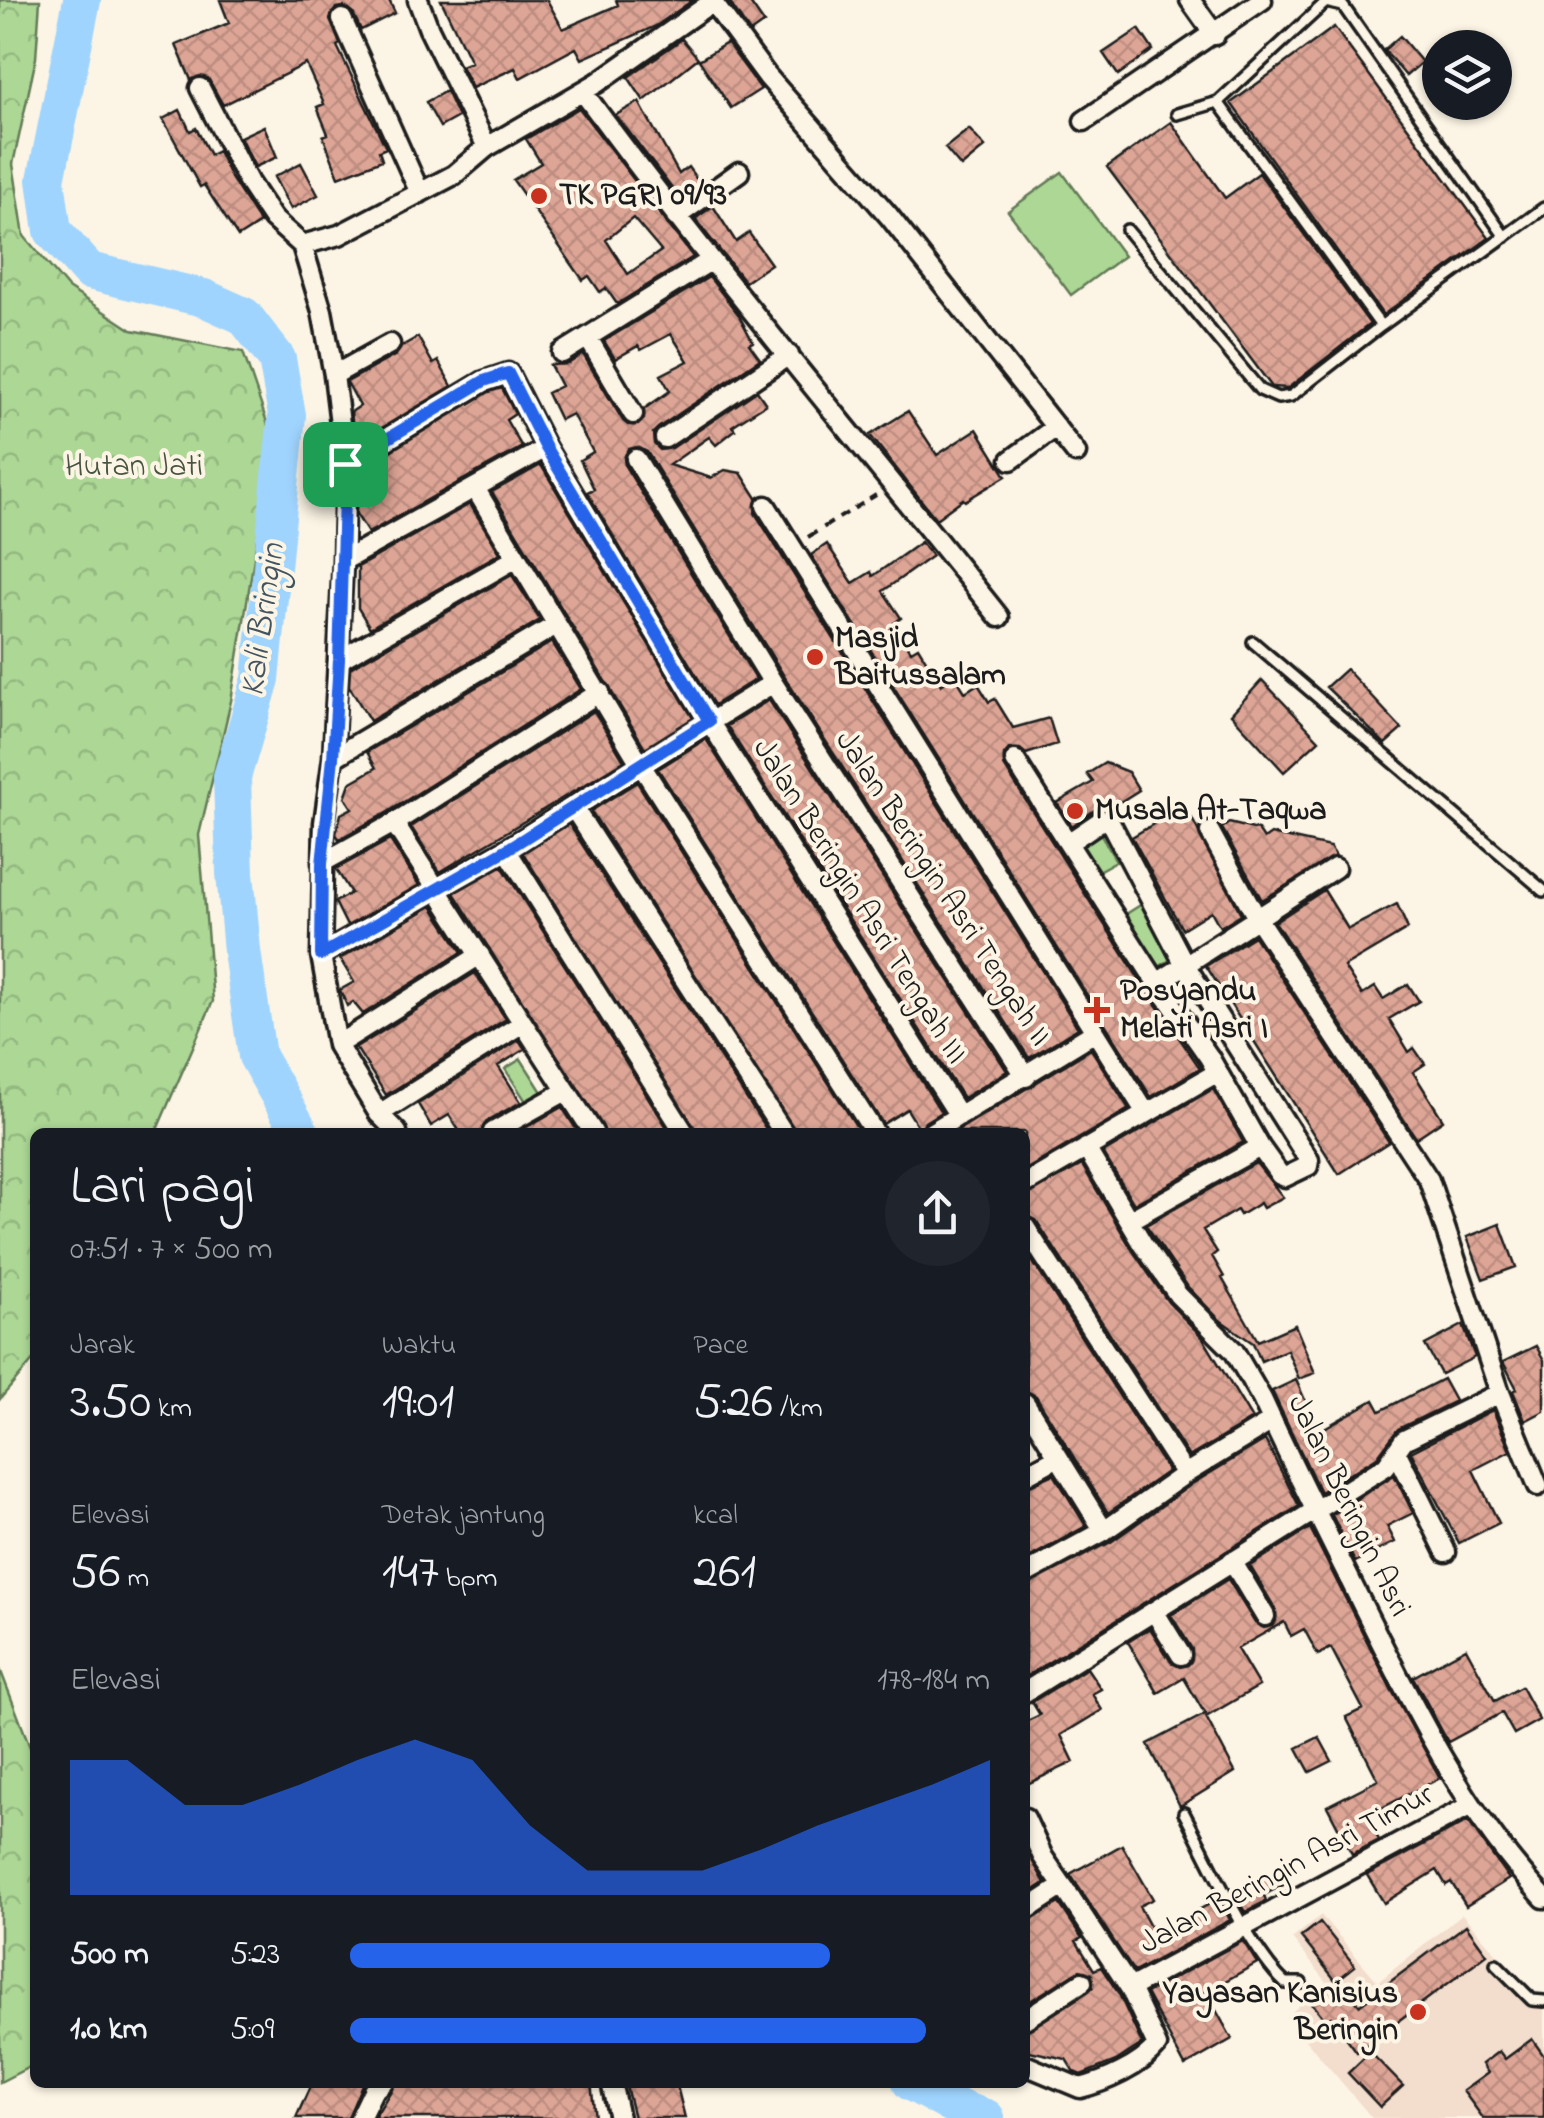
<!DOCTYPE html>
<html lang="id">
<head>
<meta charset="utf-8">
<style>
	body { margin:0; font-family:"Indie Flower",sans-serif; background:#20242c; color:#f1f3f6; height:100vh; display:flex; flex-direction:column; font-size:38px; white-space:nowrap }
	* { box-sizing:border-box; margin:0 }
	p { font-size:32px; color:#9ea1a6 }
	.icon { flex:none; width:55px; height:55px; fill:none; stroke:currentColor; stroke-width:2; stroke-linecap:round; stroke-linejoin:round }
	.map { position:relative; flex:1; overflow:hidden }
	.sheet { position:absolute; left:30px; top:1128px; width:1000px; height:960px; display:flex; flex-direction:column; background:#171b24; border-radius:15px; box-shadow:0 2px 8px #0004 }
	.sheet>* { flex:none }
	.controls { position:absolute; left:1422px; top:30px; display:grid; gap:20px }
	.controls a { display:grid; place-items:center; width:90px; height:90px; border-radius:50%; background:#171b24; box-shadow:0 2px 8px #0004; font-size:50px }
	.pin { position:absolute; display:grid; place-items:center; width:85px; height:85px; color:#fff; margin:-42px; border-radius:20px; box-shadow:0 5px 15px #0006 }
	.round { display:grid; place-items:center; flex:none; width:105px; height:105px; border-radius:52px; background:#20242c }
	.headline { display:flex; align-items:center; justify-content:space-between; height:170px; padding:0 40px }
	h1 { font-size:55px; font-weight:600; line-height:75px }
	.figures { display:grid; grid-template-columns:repeat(3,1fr); gap:15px; height:170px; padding:10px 40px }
	.figures div { display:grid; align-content:center }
	.figures b { font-size:50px; font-weight:600 }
	.figures small { font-size:28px; font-weight:400 }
	.figures p { font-size:28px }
	.chart { height:280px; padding:20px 40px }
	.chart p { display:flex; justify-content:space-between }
	.chart svg { width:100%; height:180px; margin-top:10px; fill:#2563eb; opacity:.7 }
	ul { padding:0 40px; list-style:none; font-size:32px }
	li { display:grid; grid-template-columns:160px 120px 1fr; align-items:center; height:75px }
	li i { height:25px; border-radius:12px; background:#2563eb }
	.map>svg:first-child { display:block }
	.built { fill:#f3ddcd }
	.forest { fill:url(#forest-crowns); stroke:#647a58; stroke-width:2.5 }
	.pitch { fill:#acd795; stroke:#647a58; stroke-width:2.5 }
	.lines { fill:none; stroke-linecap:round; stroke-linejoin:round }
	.river { stroke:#9fd4fe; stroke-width:38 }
	.building { fill:url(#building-cross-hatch); stroke:#1c1c1c; stroke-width:2.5; fill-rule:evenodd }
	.lane-casing { stroke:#1c1c1c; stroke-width:16 }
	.street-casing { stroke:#1c1c1c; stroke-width:25 }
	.path { stroke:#1c1c1c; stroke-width:4; stroke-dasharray:10 8; stroke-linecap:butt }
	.lane { stroke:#fcf5e5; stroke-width:9 }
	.street { stroke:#fcf5e5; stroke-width:18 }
	.route-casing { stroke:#fff; stroke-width:20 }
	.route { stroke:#2563eb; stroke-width:12 }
	.poi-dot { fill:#c8321e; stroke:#fcf5e5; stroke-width:4 }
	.labels { text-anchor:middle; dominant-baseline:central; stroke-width:8; stroke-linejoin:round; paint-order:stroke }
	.poi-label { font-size:32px; font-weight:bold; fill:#1c1c1c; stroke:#fcf5e5; text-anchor:start }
	.park-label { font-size:32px; fill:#475440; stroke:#fcf5e5 }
	.street-label { font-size:32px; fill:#1c1c1c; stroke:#fcf5e5 }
	.water-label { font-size:35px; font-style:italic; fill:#435360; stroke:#fcf5e5 }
</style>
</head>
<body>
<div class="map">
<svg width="1544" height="2118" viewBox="0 0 1544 2118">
	<defs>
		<pattern id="forest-crowns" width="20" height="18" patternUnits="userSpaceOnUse" patternTransform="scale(2.5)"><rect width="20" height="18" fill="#acd795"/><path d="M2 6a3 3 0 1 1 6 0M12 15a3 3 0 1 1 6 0" fill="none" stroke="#93b880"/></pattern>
		<pattern id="building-cross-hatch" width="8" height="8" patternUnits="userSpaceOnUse" patternTransform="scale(2.5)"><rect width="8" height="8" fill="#dda596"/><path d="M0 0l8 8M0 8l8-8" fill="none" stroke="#bd8d81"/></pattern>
	</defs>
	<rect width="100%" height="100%" fill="#fcf5e5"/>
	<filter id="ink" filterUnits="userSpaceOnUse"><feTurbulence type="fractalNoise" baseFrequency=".01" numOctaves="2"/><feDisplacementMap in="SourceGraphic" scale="20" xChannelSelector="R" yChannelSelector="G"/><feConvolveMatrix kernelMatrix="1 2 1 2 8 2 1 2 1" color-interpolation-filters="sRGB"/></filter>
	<g filter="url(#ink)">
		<path class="built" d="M1462 1914 1544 2008V2084L1503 2118H1372L1286 2017 1327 1982 1292 1939 1321 1915 1378 1982Z"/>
		<path class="forest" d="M0 0H40L36 58 13 164 24 236 68 288 132 330 243 352 273 440 231 701 199 835 213 1001 156 1132H35V1358L0 1399Z
			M0 1669 35 1760V2064L0 2082Z"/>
		<path class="pitch" d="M1062 172 1124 256 1071 295 1008 211Z
			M1099 831 1116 861 1089 876 1072 845Z
			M1142 904 1176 956 1154 970 1120 918Z
			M521 1059 542 1092 527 1103 505 1069Z"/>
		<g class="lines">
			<path class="river" d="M82 0 46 180 53 231 89 271 204 298 244 316 277 359 287 415 261 679 232 777 235 873 242 951 257 1056 300 1132
				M911 2082 962 2110 986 2118"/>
		</g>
		<path class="building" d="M220 0H389L395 13 361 30 353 13 344 7 336 8 330 19 340 44 337 46 386 148 379 151 382 160 339 177 323 136 328 134 317 107 324 104 306 64 223 105 208 78 200 76 191 80 176 45 229 23Z
			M441 0H547L563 29 618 5 616 0H693L656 26 582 59 576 48 520 78 515 68 472 88 461 66 471 62Z
			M728 0H748L764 23 750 33Z
			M1334 27 1489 238 1383 315 1231 103Z
			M1139 29 1153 50 1118 75 1103 53Z
			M1400 36 1422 62 1406 76 1384 50Z
			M682 39 698 58 644 101 628 77Z
			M727 43 761 89 731 108 699 60Z
			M446 91 458 117 440 127 426 102Z
			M639 102 679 174 688 167 700 184 680 199 616 115Z
			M579 108 693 257 617 304 606 288 600 292 589 276 583 280 513 180 541 163 526 139ZM633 218 661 251 628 274 606 240Z
			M180 110 190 131 196 128 210 155 218 151 231 178 260 223 238 237 204 185 200 187 163 119Z
			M1171 122 1225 198 1259 173 1370 324 1288 388 1272 387 1107 167Z
			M264 126 277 157 255 167 240 137Z
			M969 129 985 147 961 167 945 148Z
			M301 163 318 195 291 209 274 177Z
			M713 206 736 242 749 233 771 264 745 282 695 219Z
			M709 277 738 314 753 342 749 344 760 359 658 428 653 433 654 444 660 450 672 448 757 391 766 404 732 426 735 430 716 445 709 437 669 465 711 478 725 470 741 473 757 498 755 513 1078 1028 1029 1058 784 676 647 452 637 447 629 449 624 458 625 466 756 679 714 705 587 492 594 489 580 460 593 452 572 414 560 420 547 393 561 386 550 365 568 364 583 354 623 421 628 425H638L644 419V409L670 391 661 375 688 361 671 334 641 350 638 346 615 359 604 341Z
			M418 337 433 364 438 361 452 386 363 439 352 421 351 412 360 406 347 382 396 355 402 346Z
			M502 388 515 414 506 420 522 447 368 533 356 514 357 471 489 392Z
			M908 411 937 455 977 429 1006 476 965 501 963 499 936 519 870 435Z
			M541 465 693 718 645 748 492 492Z
			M470 504 500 553 370 628 358 608V567Z
			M921 542 932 556 883 591 901 618 894 623 911 651 918 647 941 685 955 676 965 692 978 684 989 702 995 699 1013 728 1049 718 1057 744 1026 754 1020 749H1009L1004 755V766L1146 990 1200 1068 1151 1097 811 555 827 544 853 583 871 572 873 576Z
			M512 575 540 620 370 721 349 686 350 668Z
			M552 642 581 689 388 812 339 839 336 834 341 814 352 808 345 797 350 783 376 768 367 752Z
			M1346 669 1402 729 1385 744 1326 687Z
			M1262 680 1319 740 1284 772 1231 714Z
			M769 700 1007 1071 963 1098 727 726Z
			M594 711 624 761 440 872 411 827Z
			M706 739 941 1112 925 1122 920 1130 907 1109 883 1124 658 769Z
			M1105 763 1128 772 1139 790 1109 809H1096L1072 826 1057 803 1093 782 1087 774Z
			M637 782 860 1132H795L591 811Z
			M1185 805 1241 914 1220 927 1211 911 1182 929 1132 837Z
			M1229 823 1258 830 1264 839 1271 834 1330 847 1336 856 1262 900 1222 828Z
			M569 824 768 1132H696L523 853Z
			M390 840 419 885 347 926 335 902 351 893 336 869Z
			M502 866 670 1132H605L454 893Z
			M1324 890 1348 929 1397 904 1408 929 1344 967 1362 995 1375 987 1383 999 1408 984 1419 1001 1389 1019 1409 1052 1414 1048 1425 1064 1413 1072 1443 1120 1416 1138 1275 922Z
			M432 906 462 952 363 1014 353 1002 347 1006 340 990 354 982 340 959Z
			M1254 936 1389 1142 1339 1174 1206 966Z
			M475 973 506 1019 386 1095 356 1048Z
			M519 1040 525 1049 498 1066 521 1102 487 1121 481 1132H460L449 1115 431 1126 418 1104Z
			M1091 1049 1129 1109 1025 1170V1132H955Z
			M1213 1089 1243 1142 1134 1204 1103 1153Z
			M562 1107 578 1132H518Z
			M1256 1163 1283 1197 1263 1208 1260 1203 1240 1215 1237 1210 1203 1230 1217 1252 1212 1256 1224 1277 1222 1278 1258 1341 1295 1325 1315 1373 1299 1379 1287 1350 1261 1361 1253 1343 1220 1320 1188 1287 1146 1225Z
			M1082 1165 1133 1251 1168 1302 1203 1338 1252 1419 1189 1457 1036 1220 1025 1215V1196Z
			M1500 1224 1516 1267 1483 1279 1467 1237Z
			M1025 1250 1168 1471 1108 1513 1036 1396 1025 1391Z
			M1463 1325 1475 1357 1441 1374 1425 1345Z
			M1536 1346 1544 1360V1411L1525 1421 1513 1391 1517 1389 1503 1362Z
			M1443 1379 1455 1401 1398 1429 1377 1457 1320 1492 1272 1391 1296 1380 1319 1431 1374 1400 1380 1411Z
			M1493 1410 1510 1451 1473 1470 1499 1523 1459 1543 1411 1452Z
			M1265 1440 1299 1506 1025 1677V1586L1111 1542 1192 1484Z
			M1054 1474 1086 1526 1025 1560V1487Z
			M1394 1475 1413 1513 1387 1526 1395 1542 1355 1562 1332 1515Z
			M1310 1528 1391 1689 1440 1778 1366 1816 1379 1840 1352 1854 1327 1806 1378 1780 1346 1717 1363 1709 1331 1648 1318 1655 1304 1629 1291 1636 1284 1622 1237 1649 1259 1686 1206 1717 1235 1772 1180 1806 1148 1744 1205 1714 1184 1678 1158 1693 1128 1642 1150 1628 1171 1662 1180 1667 1188 1665 1192 1660V1649L1171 1615 1228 1579 1255 1623 1264 1628 1272 1626 1276 1621V1610L1250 1566Z
			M1466 1648 1495 1701 1521 1687 1539 1720 1514 1734 1502 1713 1448 1742 1413 1677Z
			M1087 1668 1101 1689 1092 1694 1102 1710 1061 1735 1074 1762 1025 1785V1722L1040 1715 1032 1702Z
			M1319 1737 1332 1761 1310 1772 1297 1748Z
			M1468 1821 1509 1879 1466 1906 1451 1882 1446 1885 1437 1870 1384 1903 1367 1875Z
			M1122 1845 1153 1899 1139 1906 1154 1934 1219 1899 1230 1920 1134 1972 1070 1874Z
			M1025 1848 1045 1883 1025 1896Z
			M1282 1868 1289 1882 1264 1895 1266 1901 1245 1912 1233 1892Z
			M1059 1903 1082 1938 1076 1941 1094 1970 1101 1967 1119 1994 1142 2044 1116 2061 1081 2075 1074 2072 1066 2059 1025 2050V2031L1093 1987 1092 1974 1080 1970 1025 2004V1923Z
			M1320 1922 1355 1966 1336 1981 1301 1937Z
			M1466 1925 1487 1954 1357 2052 1331 2017 1326 2021 1312 2003 1340 1981 1359 2005Z
			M1243 1941 1257 1963 1206 1992 1232 2039 1185 2066 1146 1993Z
			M1532 2039 1544 2056V2118H1483L1463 2091 1488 2073 1482 2064 1499 2051 1505 2059Z
			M1370 2052 1403 2086 1380 2107 1348 2073Z
			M312 2082H363L348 2118H296Z
			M591 2082 595 2118H374L395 2084Z
			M625 2082H676L685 2118H634Z"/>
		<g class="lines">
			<g class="lane-casing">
				<path id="lane" d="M1218 102 1381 326 1544 208
					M1177 114 1218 102 1326 2 1343 6 1505 237
					M1127 230 1260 390 1278 398 1291 396 1381 326
					M1253 642 1544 891
					M1184 1813C1209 1860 1248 1948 1285 1983H1301
					M1496 1964 1532 2000 1544 2001"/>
			</g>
			<g class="street-casing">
				<path id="street" d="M418 0 429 29 487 147
					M711 0 767 76 889 216 1076 453
					M1190 0 1215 35
					M342 19 420 193
					M200 88 249 183 273 219 302 245 322 311 334 375 345 464 343 561 333 758 324 823 321 955 337 1045 379 1114 397 1132
					M583 92C715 272 860 442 999 617
					M1084 121 1262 0
					M676 217 739 172
					M302 245 339 235 454 175 487 147 597 83 712 2
					M588 338 633 414
					M562 353 710 261
					M334 375 390 344
					M665 438 789 355
					M636 459 773 683 1026 1077
					M1011 460 1056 427
					M345 464 484 381 508 373 546 448 709 721 959 1116
					M475 488 641 765 874 1132
					M766 506 1146 1113
					M343 561 546 448
					M339 660 515 559
					M333 758 556 625
					M1015 760 1157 983 1209 1057 1260 1147
					M573 807 783 1132
					M394 823 593 1132
					M1068 843 1102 820 1110 822 1184 963 1309 1160 1308 1166 1285 1177 1280 1175 1260 1147 1130 1220
					M506 849 684 1132
					M322 863 394 823 600 692
					M321 955 506 849 773 683
					M1157 983 1335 868
					M337 1045 480 955
					M379 1114 523 1023
					M493 1132 566 1091
					M932 1132 1095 1032
					M1086 1148 1143 1244 1178 1295 1234 1351 1262 1399C1294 1469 1329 1537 1363 1606 1414 1709 1465 1813 1544 1898
					M1025 1184 1218 1072
					M1025 1227 1185 1474
					M1500 1393 1538 1486
					M1025 1403 1104 1531
					M1396 1451 1446 1552
					M1025 1475 1058 1457
					M1232 1561 1265 1616
					M1025 1574 1104 1531 1185 1474 1272 1421
					M1154 1611 1181 1655
					M1025 1692 1386 1466 1404 1440 1500 1393 1429 1180 1257 918 1210 832
					M1025 1818 1043 1857 1063 1886 1025 1911
					M1130 1988 1471 1805
					M1025 2019 1082 1982
					M1025 2065 1080 2088C1105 2082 1141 2066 1157 2046L1130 1988 1063 1886
					M611 2082 619 2118
					M360 2118 373 2091 383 2082"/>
			</g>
			<path class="path" d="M808 537 876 495"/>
			<use href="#lane" class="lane"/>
			<use href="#street" class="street"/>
		</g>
	</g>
	<g class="lines" filter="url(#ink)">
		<g class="route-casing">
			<path id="route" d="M508 373 546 448 709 721 506 850 321 955 322 864 333 758 339 660 345 464 484 381Z"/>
		</g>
		<use href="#route" class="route"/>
	</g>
	<g class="poi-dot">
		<circle cx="539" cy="196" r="10"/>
		<circle cx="815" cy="657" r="10"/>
		<circle cx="1075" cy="811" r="10"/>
		<path d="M1092 995h10v10h10v10h-10v10h-10v-10h-10v-10h10z"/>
		<circle cx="1418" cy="2012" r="10"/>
	</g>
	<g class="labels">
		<g class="poi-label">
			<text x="559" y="196">TK PGRI 09/93</text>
			<text x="835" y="639">Masjid<tspan x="835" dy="37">Baitussalam</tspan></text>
			<text x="1095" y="811">Musala At-Taqwa</text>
			<text x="1120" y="992">Posyandu<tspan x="1120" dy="37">Melati Asri I</tspan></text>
			<text x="1398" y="1994" text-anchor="end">Yayasan Kanisius<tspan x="1398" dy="37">Beringin</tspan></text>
		</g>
		<g class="park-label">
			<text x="134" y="467">Hutan Jati</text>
		</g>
		<g class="street-label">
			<text transform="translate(942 889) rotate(57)">Jalan Beringin Asri Tengah II</text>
			<text transform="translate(859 902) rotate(58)">Jalan Beringin Asri Tengah III</text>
			<text transform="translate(1348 1506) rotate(64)">Jalan Beringin Asri</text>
			<text transform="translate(1287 1870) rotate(-28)">Jalan Beringin Asri Timur</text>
		</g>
		<g class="water-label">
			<text transform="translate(264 620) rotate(-82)">Kali Bringin</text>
		</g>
	</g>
</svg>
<div class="controls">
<a><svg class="icon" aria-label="layers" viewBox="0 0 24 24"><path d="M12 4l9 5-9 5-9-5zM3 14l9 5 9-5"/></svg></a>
</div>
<div class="pin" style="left:345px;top:464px;background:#1e9e55"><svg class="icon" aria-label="arrive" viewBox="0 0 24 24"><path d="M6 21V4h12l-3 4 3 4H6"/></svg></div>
<section class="sheet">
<div class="headline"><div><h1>Lari pagi</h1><p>07:51 · 7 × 500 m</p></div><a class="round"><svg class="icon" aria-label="share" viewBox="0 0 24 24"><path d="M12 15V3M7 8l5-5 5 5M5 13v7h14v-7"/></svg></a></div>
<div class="figures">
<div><p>Jarak</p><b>3.50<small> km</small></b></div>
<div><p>Waktu</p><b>19:01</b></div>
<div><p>Pace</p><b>5:26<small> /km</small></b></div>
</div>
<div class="figures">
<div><p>Elevasi</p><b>56<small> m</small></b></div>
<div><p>Detak jantung</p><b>147<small> bpm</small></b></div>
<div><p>kcal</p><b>261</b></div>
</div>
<div class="chart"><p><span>Elevasi</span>178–184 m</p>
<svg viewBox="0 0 160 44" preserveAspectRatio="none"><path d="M0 44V11L10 11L20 22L30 22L40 17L50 11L60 6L70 11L80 27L90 38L100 38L110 38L120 33L130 27L140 22L150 17L160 11V44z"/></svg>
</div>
<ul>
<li><b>500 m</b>5:23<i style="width:75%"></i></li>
<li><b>1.0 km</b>5:09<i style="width:90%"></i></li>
</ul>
</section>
</div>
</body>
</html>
